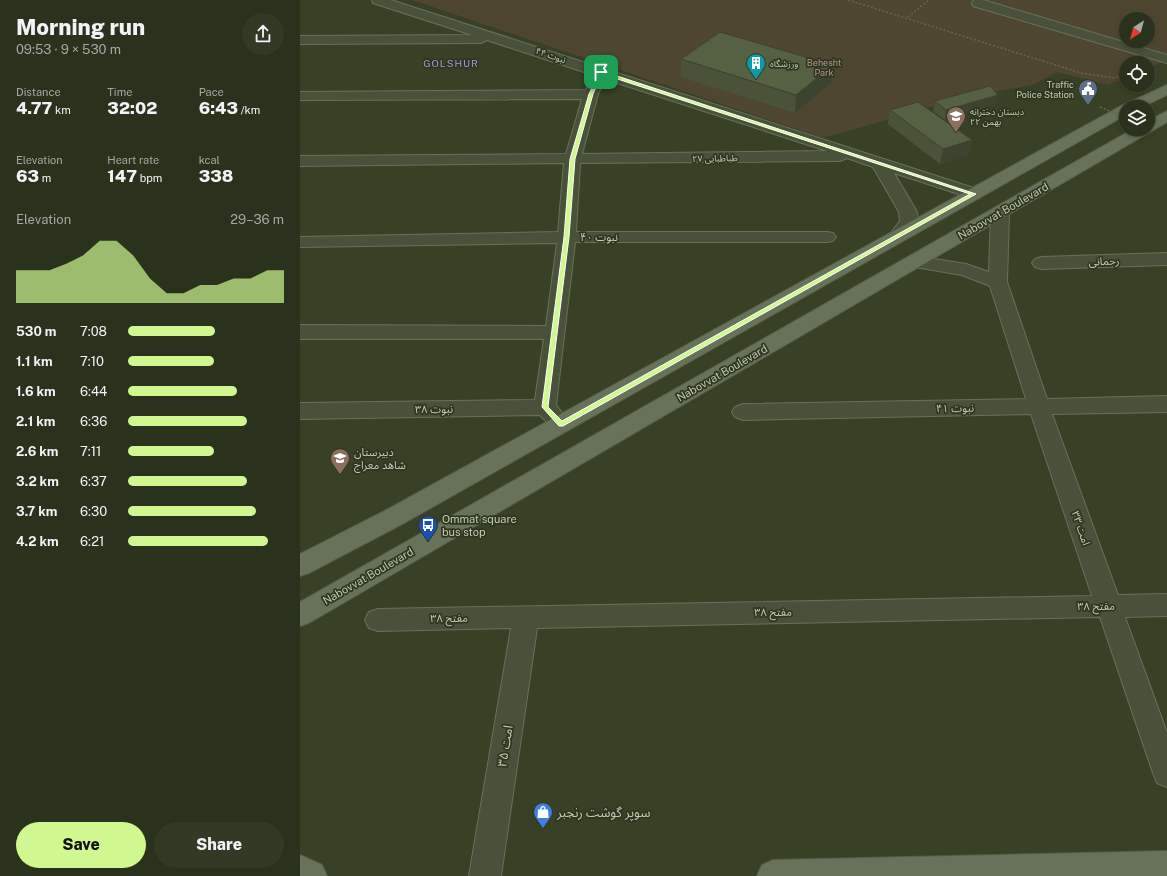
<!DOCTYPE html>
<html lang="en">
<head>
<meta charset="utf-8">
<style>
	body { margin:0; font-family:"Public Sans","Noto Sans Arabic",sans-serif; background:#323925; color:#f1f3f6; height:100vh; display:flex; flex-direction:column; font-size:15px; white-space:nowrap }
	* { box-sizing:border-box; margin:0 }
	p { font-size:13px; color:#a5a9a3 }
	.icon { flex:none; width:22px; height:22px; fill:none; stroke:currentColor; stroke-width:2; stroke-linecap:round; stroke-linejoin:round }
	.map { position:relative; flex:1; overflow:hidden }
	.side { display:flex; flex-direction:column; background:#2a311c; width:300px }
	.side>* { flex:none }
	.needle { width:26px; rotate:216deg }
	.fabs { position:absolute; left:819px; top:12px; display:grid; gap:8px }
	.fabs a { display:grid; place-items:center; width:36px; height:36px; border-radius:50%; background:#2a311c; box-shadow:0 2px 6px #0003,0 0 0 1px #464c3b; font-size:20px }
	.pin { position:absolute; display:grid; place-items:center; width:34px; height:34px; color:#fff; margin:-17px; border-radius:8px; box-shadow:0 2px 6px #0006 }
	.round { display:grid; place-items:center; flex:none; width:42px; height:42px; border-radius:21px; background:#323925 }
	.head { display:flex; align-items:center; justify-content:space-between; height:68px; padding:0 16px }
	h1 { font-size:22px; font-weight:800; line-height:30px }
	.metrics { display:grid; grid-template-columns:repeat(3,1fr); gap:6px; height:68px; padding:4px 16px }
	.metrics div { display:grid; align-content:center }
	.metrics b { font-size:17px; font-weight:800 }
	.metrics small { font-size:11px; font-weight:400 }
	.metrics p { font-size:11px }
	.chart { height:112px; padding:8px 16px }
	.chart p { display:flex; justify-content:space-between }
	.chart svg { width:100%; height:72px; margin-top:4px; fill:#d0f790; opacity:.7 }
	.primary-button { display:flex; gap:8px; margin-top:auto; padding:8px 16px }
	.primary-button a { flex:1; height:46px; border-radius:24px; background:#d0f790; color:#111; font-size:16px; font-weight:800; line-height:46px; text-align:center }
	.primary-button a+a { background:#323925; color:#f1f3f6 }
	ul { padding:0 16px; list-style:none; font-size:13px }
	li { display:grid; grid-template-columns:64px 48px 1fr; align-items:center; height:30px }
	li i { height:10px; border-radius:5px; background:#d0f790 }
	main { display:flex; flex:1; min-height:0 }
	.map>svg:first-child { display:block }
	.green { fill:#4f4632; fill-rule:evenodd }
	.lines { fill:none; stroke-linecap:round; stroke-linejoin:round }
	.minor-casing { stroke:#69715b; stroke-width:2 }
	.major-casing { stroke:#555d47; stroke-width:2 }
	.path { stroke:#67644f; stroke-width:1.5; stroke-dasharray:2 2; stroke-linecap:butt }
	.minor { fill:#49513a; fill-rule:evenodd }
	.major { fill:#687159; fill-rule:evenodd }
	.path-bridge { stroke:#67644f; stroke-width:1.5; stroke-dasharray:2 2; stroke-linecap:butt }
	.wall { fill:#4a5339 }
	.shaded-wall { fill:#3c432e }
	.building { fill:#566042; stroke:#3c432e }
	.route { fill:#d0f790; stroke:#fff; fill-rule:evenodd }
	.labels { text-anchor:middle; dominant-baseline:central; stroke-width:3.5; stroke-linejoin:round; paint-order:stroke }
	.far-street-label { font-size:9px; fill:#c3cbb7; stroke:#2e361f }
	.far-park-label { font-size:9px; fill:#b59393; stroke:#2e361f }
	.far-poi-label { font-size:9px; fill:#c3cbb7; stroke:#2e361f; text-anchor:start }
	.far-neighbourhood-label { font-size:10px; letter-spacing:1px; fill:#a595e2; stroke:#2e361f }
	.street-label { font-size:11px; fill:#c3cbb7; stroke:#2e361f }
	.poi-label { font-size:11px; fill:#c3cbb7; stroke:#2e361f; text-anchor:start }
	.near-street-label { font-size:13px; fill:#c3cbb7; stroke:#2e361f }
	.near-poi-label { font-size:13px; fill:#c3cbb7; stroke:#2e361f; text-anchor:start }
</style>
</head>
<body>
<main>
<section class="side">
<div class="head"><div><h1>Morning run</h1><p>09:53 · 9 × 530 m</p></div><a class="round"><svg class="icon" aria-label="share" viewBox="0 0 24 24"><path d="M12 15V3M7 8l5-5 5 5M5 13v7h14v-7"/></svg></a></div>
<div class="metrics">
<div><p>Distance</p><b>4.77<small> km</small></b></div>
<div><p>Time</p><b>32:02</b></div>
<div><p>Pace</p><b>6:43<small> /km</small></b></div>
</div>
<div class="metrics">
<div><p>Elevation</p><b>63<small> m</small></b></div>
<div><p>Heart rate</p><b>147<small> bpm</small></b></div>
<div><p>kcal</p><b>338</b></div>
</div>
<div class="chart"><p><span>Elevation</span>29–36 m</p>
<svg viewBox="0 0 160 44" preserveAspectRatio="none"><path d="M0 44V24L10 24L20 24L30 20L40 15L50 6L60 6L70 15L80 29L90 38L100 38L110 33L120 33L130 29L140 29L150 24L160 24V44z"/></svg>
</div>
<ul>
<li><b>530 m</b>7:08<i style="width:56%"></i></li>
<li><b>1.1 km</b>7:10<i style="width:55%"></i></li>
<li><b>1.6 km</b>6:44<i style="width:70%"></i></li>
<li><b>2.1 km</b>6:36<i style="width:76%"></i></li>
<li><b>2.6 km</b>7:11<i style="width:55%"></i></li>
<li><b>3.2 km</b>6:37<i style="width:76%"></i></li>
<li><b>3.7 km</b>6:30<i style="width:82%"></i></li>
<li><b>4.2 km</b>6:21<i style="width:90%"></i></li>
</ul>
<div class="primary-button"><a>Save</a><a>Share</a></div>
</section>
<div class="map">
<svg width="867" height="876" viewBox="0 0 867 876">
	<rect width="100%" height="100%" fill="#384126"/>
	<path class="green" d="M112 0H867V60L848 68V63H826V77L808 85 757 72 732 85 662 98 523 138ZM826 19H848V41H826Z"/>
	<g class="lines">
		<g class="minor-casing">
			<path id="minor" d="M72 0H91L680 190 682 194 680 198 674 199 594 173 617 212 618 221C611 231 606 241 593 238L590 234 600 221 599 212 573 167 547 158 540 161 280 163 276 232H527L533 233 536 237 533 241 527 242H275L256 405 266 418 263 423C251 427 247 423 240 415L0 419V403L235 400 244 339H0V325L246 326 257 243 0 247V237L258 232 264 163 0 166V156L266 154 282 99 0 100V92L286 90 293 75 187 40 181 43 0 44V36L172 35 73 3ZM305 79 527 151 282 154 298 94Z
				M674 0H683L867 55V63L673 6 672 3Z
				M700 207 706 208 709 212 707 282 747 399 867 396V412L752 414 818 595 867 594V616L825 617 867 733V787L857 783 853 773 800 617 237 628 201 876H169L211 628 78 631 69 628 65 620 69 612 78 609 792 596 731 414 443 420 435 417 432 412 435 407 443 404 726 399 690 286 662 275 609 266 606 262 609 258 615 256 666 264 689 272 691 212 694 208Z
				M867 253V265L741 269 735 267 732 263 735 259 741 257Z"/>
		</g>
		<g class="major-casing">
			<path id="major" d="M867 85V95L842 107H826V115L106 522 9 573 0 576V554L90 508 821 106Z
				M867 111V122L9 623 0 626V602L833 129H848V121Z
				M867 851V876H457L462 865 473 860Z
				M0 855 22 865 27 876H0Z"/>
		</g>
		<path class="path" d="M548 0 781 73 815 78 826 73
			M608 17 629 0"/>
		<use href="#minor" class="minor"/>
		<use href="#major" class="major"/>
		<path class="path-bridge" d="M800 107 826 118"/>
	</g>
	<path class="wall" d="M381 59 533 65 531 83 495 113 381 77Z
		M635 101 696 104 645 120 633 111Z
		M590 110 672 140 670 154 640 164 588 124Z"/>
	<path class="shaded-wall" d="M533 65 531 83 495 113 496 95Z
		M698 95 696 104 645 120 646 110Z
		M672 140 670 154 640 164 643 149Z"/>
	<path class="building" d="M420 32 533 65 496 95 381 59Z
		M690 86 698 95 646 110 635 101Z
		M618 102 672 140 643 149 590 110Z"/>
	<path class="route" d="M300 71H302L676 194 263 426H259L242 407 264 237 270 159 289 94ZM302 74 670 194 262 421 248 407 269 237 275 159 293 94Z"/>
	<defs>
		<g id="building-pin" transform="scale(1)"><path d="M0 17L-7.5 6A9.5 9.5 0 1 1 7.5 6Z" fill="#0f9aa8" stroke="#2e361f"/><path d="M-4-6H4V6H1V3H-1V6H-4ZM-2.5-4.3h1.7v1.8h-1.7ZM.8-4.3h1.7v1.8H.8ZM-2.5-1h1.7V.8h-1.7ZM.8-1h1.7V.8H.8Z" fill="#fff"/></g>
		<g id="civic-pin" transform="scale(1)"><path d="M0 17L-7.5 6A9.5 9.5 0 1 1 7.5 6Z" fill="#5c6f8a" stroke="#2e361f"/><path d="M-.6-6.5H3V-4.5H.6V-3L4-1V1h2V6H-6V1h2V-1L-.6-3ZM-1.2 2.5V6h2.4V2.5Z" fill="#fff"/></g>
		<g id="school-pin" transform="scale(1)"><path d="M0 17L-7.5 6A9.5 9.5 0 1 1 7.5 6Z" fill="#8d6e63" stroke="#2e361f"/><path d="M0-5L7-2L0 1L-7-2ZM-4 1L0 2.5L4 1V4Q0 6-4 4Z" fill="#fff"/></g>
		<g id="bus-pin" transform="scale(1)"><path d="M0 17L-7.5 6A9.5 9.5 0 1 1 7.5 6Z" fill="#1a4fb4" stroke="#2e361f"/><path d="M-5-6H5V4H4V6H2V4H-2V6H-4V4H-5ZM-3.5-4V0h7V-4ZM-3.5 1.2v1.5H-2V1.2ZM2 1.2v1.5H3.5V1.2Z" fill="#fff"/></g>
		<g id="shop-pin" transform="scale(1)"><path d="M0 17L-7.5 6A9.5 9.5 0 1 1 7.5 6Z" fill="#3f7fe0" stroke="#2e361f"/><path d="M-5-2.5h2.3a2.7 3.5 0 0 1 5.4 0H5L5.5 6h-11ZM-1.5-2.5h3a1.5 2.3 0 0 0-3 0Z" fill="#fff"/></g>
	</defs>
	<g fill-rule="evenodd">
		<use href="#building-pin" x="456" y="63"/>
		<use href="#civic-pin" x="788" y="89"/>
		<use href="#school-pin" x="656" y="116"/>
		<use href="#school-pin" x="40" y="458"/>
		<use href="#bus-pin" x="128" y="525"/>
		<use href="#shop-pin" x="243" y="812"/>
	</g>
	<g class="labels">
		<g class="far-street-label">
			<text transform="translate(251 55) rotate(19)">نبوت ۴۴</text>
			<text transform="translate(415 158) rotate(-1)">طباطبایی ۲۷</text>
		</g>
		<g class="far-park-label">
			<text x="524" y="62">Behesht<tspan x="524" dy="10">Park</tspan></text>
		</g>
		<g class="far-poi-label">
			<text x="470" y="63">ورزشگاه</text>
			<text x="774" y="84" text-anchor="end">Traffic<tspan x="774" dy="10">Police Station</tspan></text>
			<text x="670" y="111">دبستان دخترانه<tspan x="670" dy="10">۲۲ بهمن</tspan></text>
		</g>
		<g class="far-neighbourhood-label">
			<text x="151" y="63">GOLSHUR</text>
		</g>
		<g class="street-label">
			<text transform="translate(703 211) rotate(-30)">Nabovvat Boulevard</text>
			<text x="299" y="237">نبوت ۴۰</text>
			<text transform="translate(804 261) rotate(-2)">رحمانی</text>
			<text transform="translate(422 373) rotate(-30)">Nabovvat Boulevard</text>
			<text transform="translate(655 408) rotate(-1)">نبوت ۴۱</text>
			<text transform="translate(134 409) rotate(-1)">نبوت ۳۸</text>
			<text transform="translate(781 528) rotate(71)">امت ۳۳</text>
			<text transform="translate(68 576) rotate(-30)">Nabovvat Boulevard</text>
			<text transform="translate(796 606) rotate(-1)">مفتح ۳۸</text>
			<text transform="translate(473 612) rotate(-1)">مفتح ۳۸</text>
			<text transform="translate(149 618) rotate(-1)">مفتح ۳۸</text>
		</g>
		<g class="poi-label">
			<text x="54" y="452">دبیرستان<tspan x="54" dy="13">شاهد معراج</tspan></text>
			<text x="142" y="519">Ommat square<tspan x="142" dy="13">bus stop</tspan></text>
		</g>
		<g class="near-street-label">
			<text transform="translate(205 746) rotate(-81)">امت ۳۵</text>
		</g>
		<g class="near-poi-label">
			<text x="257" y="812">سوپر گوشت رنجبر</text>
		</g>
	</g>
</svg>
<div class="fabs">
<a><svg class="needle" viewBox="-14 -14 28 28"><path d="M0-13l5 13h-10z" fill="#e53935"/><path d="M0 13l5-13h-10z" fill="#a5a9a3"/></svg></a>
<a><svg class="icon" aria-label="locate" viewBox="0 0 24 24"><circle cx="12" cy="12" r="6"/><path d="M12 2v4M12 18v4M2 12h4M18 12h4"/></svg></a>
<a><svg class="icon" aria-label="layers" viewBox="0 0 24 24"><path d="M12 4l9 5-9 5-9-5zM3 14l9 5 9-5"/></svg></a>
</div>
<div class="pin" style="left:301px;top:72px;background:#1e9e55"><svg class="icon" aria-label="arrive" viewBox="0 0 24 24"><path d="M6 21V4h12l-3 4 3 4H6"/></svg></div>
</div>
</main>
</body>
</html>
